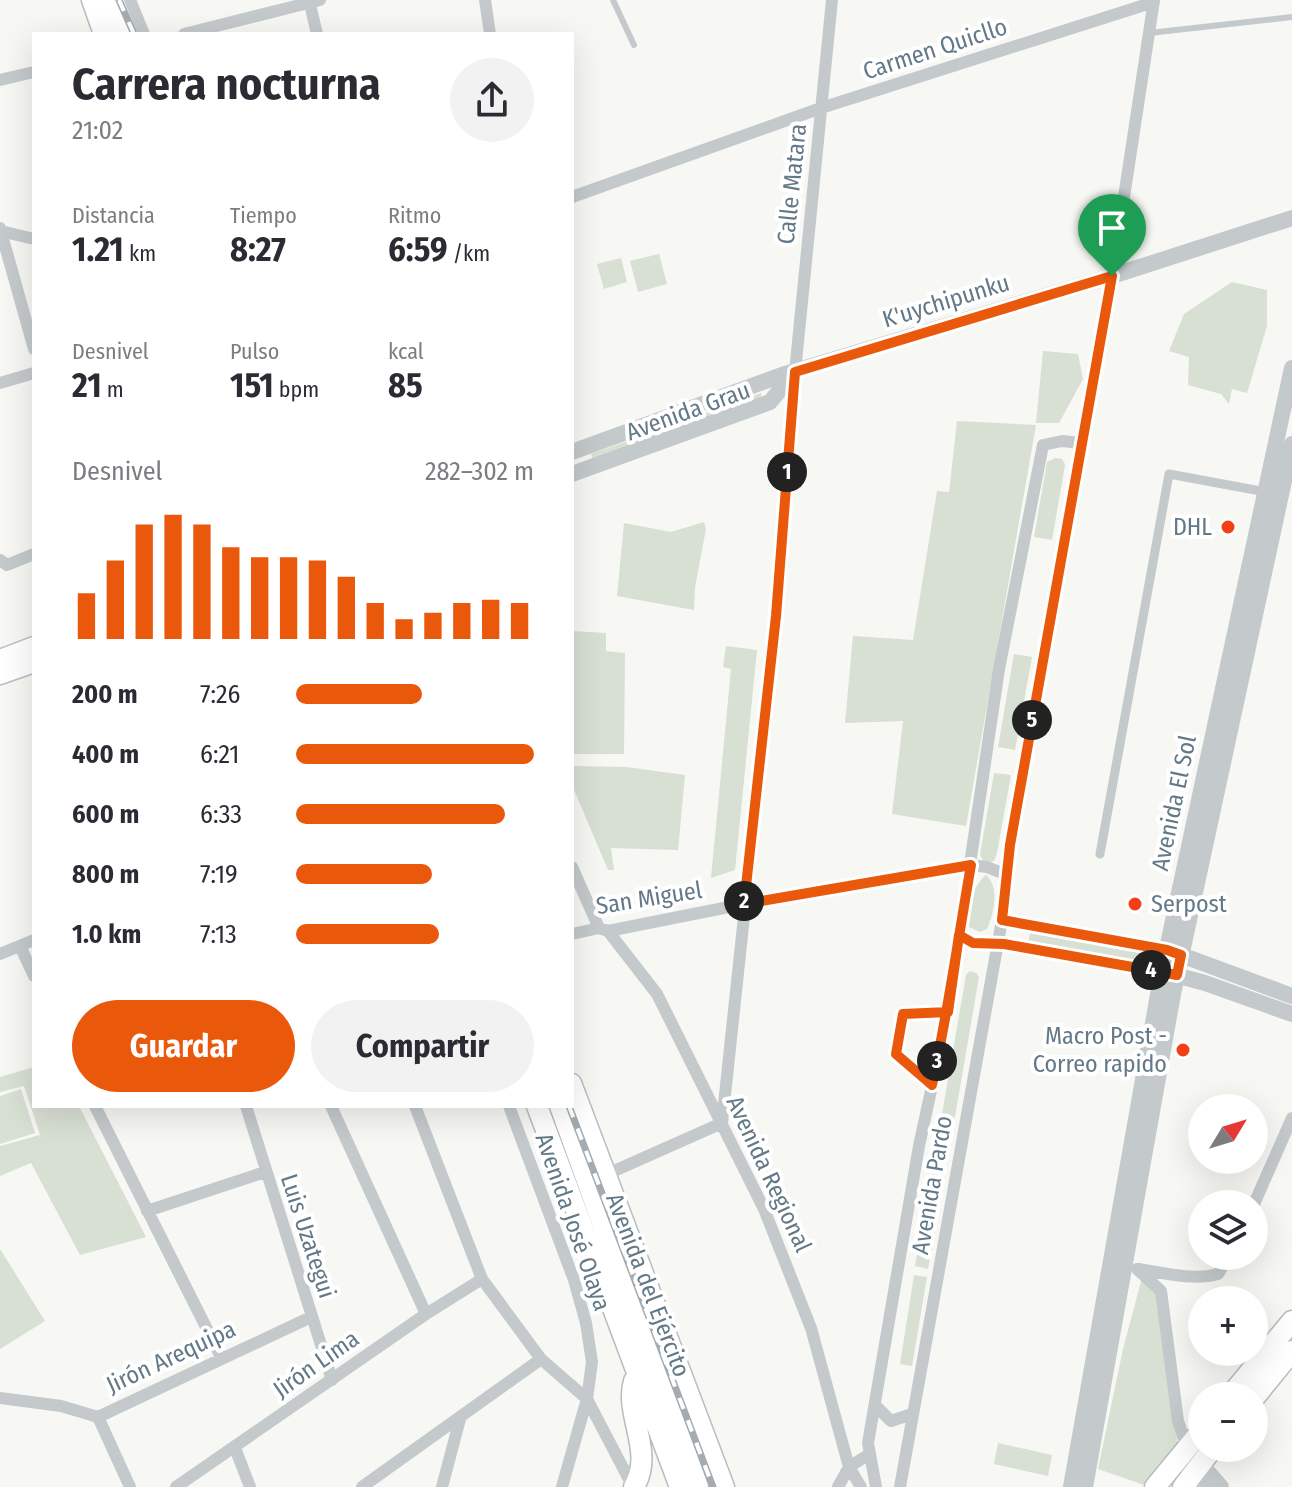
<!DOCTYPE html>
<html lang="es">
<head>
<meta charset="utf-8">
<style>
	body { margin:0; font-family:"Fira Sans Condensed",sans-serif; background:#f2f2f3; color:#2b2b33; height:100vh; display:flex; flex-direction:column; font-size:30px; white-space:nowrap }
	* { box-sizing:border-box; margin:0 }
	p { font-size:26px; color:#7c7c81 }
	.icon { flex:none; width:44px; height:44px; fill:none; stroke:currentColor; stroke-width:2; stroke-linecap:round; stroke-linejoin:round }
	.map { position:relative; flex:1; overflow:hidden }
	.side { position:absolute; left:32px; top:32px; width:542px; height:1076px; display:flex; flex-direction:column; background:#fff; border-radius:0px; box-shadow:0 8px 32px #0002 }
	.side>* { flex:none }
	.needle { width:52px; rotate:52deg }
	.fabs { position:absolute; left:1188px; top:1094px; display:grid; gap:16px }
	.fabs a { display:grid; place-items:center; width:80px; height:80px; border-radius:50%; background:#fff; box-shadow:0 8px 32px #0002; font-size:40px }
	.pin { position:absolute; display:grid; place-items:center; width:68px; height:68px; color:#fff; margin:-82px -34px; border-radius:50% 50% 50% 0; rotate:-45deg; box-shadow:0 0 8px #0007 }
	.pin .icon { rotate:45deg }
	.km { position:absolute; width:40px; height:40px; margin:-20px; border-radius:50%; background:#222; color:#fff; font-size:22px; line-height:40px; text-align:center }
	.round { display:grid; place-items:center; flex:none; width:84px; height:84px; border-radius:42px; background:#f2f2f3 }
	.overview { display:flex; align-items:center; justify-content:space-between; height:136px; padding:0 40px }
	h1 { font-size:44px; font-weight:700; line-height:60px }
	.metrics { display:grid; grid-template-columns:repeat(3,1fr); gap:12px; height:136px; padding:8px 40px }
	.metrics div { display:grid; align-content:center }
	.metrics b { font-size:34px; font-weight:700 }
	.metrics small { font-size:22px; font-weight:400 }
	.metrics p { font-size:22px }
	.chart { height:224px; padding:16px 40px }
	.chart p { display:flex; justify-content:space-between }
	.chart svg { width:100%; height:144px; margin-top:8px; stroke:#ea580c; stroke-width:6 }
	.button { display:flex; gap:16px; margin-top:auto; padding:16px 40px }
	.button a { flex:1; height:92px; border-radius:48px; background:#ea580c; color:#fff; font-size:32px; font-weight:700; line-height:92px; text-align:center }
	.button a+a { background:#f2f2f3; color:#2b2b33 }
	ul { padding:0 40px; list-style:none; font-size:26px }
	li { display:grid; grid-template-columns:128px 96px 1fr; align-items:center; height:60px }
	li i { height:20px; border-radius:10px; background:#ea580c }
	.map>svg:first-child { display:block }
	.green { fill:#d8dfd3 }
	.lines { fill:none; stroke-linecap:round; stroke-linejoin:round }
	.secondary-casing { stroke:#b8bec2; stroke-width:21 }
	.primary-casing { stroke:#b7bcbf; stroke-width:23 }
	.service { stroke:#c4c9cc; stroke-width:6 }
	.pedestrian { stroke:#c4c9cc; stroke-width:9 }
	.minor { stroke:#c4c9cc; stroke-width:12 }
	.tertiary { stroke:#c4c9cc; stroke-width:16 }
	.secondary { stroke:#fff; stroke-width:18 }
	.primary { stroke:#fff; stroke-width:20 }
	.rail-casing { stroke:#a4acb1; stroke-width:7 }
	.rail { stroke:#fff; stroke-width:4; stroke-dasharray:12; stroke-linecap:butt }
	.route-casing { stroke:#fff; stroke-width:16 }
	.route { stroke:#ea580c; stroke-width:10 }
	.poi-dot { fill:#f33e16; stroke:#fff; stroke-width:3 }
	.labels { text-anchor:middle; dominant-baseline:central; stroke-width:8; stroke-linejoin:round; paint-order:stroke }
	.street-label { font-size:24px; fill:#637987; stroke:#fff }
	.poi-label { font-size:24px; fill:#637987; stroke:#fff; text-anchor:end }
</style>
</head>
<body>
<div class="map">
<svg width="1292" height="1487" viewBox="0 0 1292 1487">
	<rect width="100%" height="100%" fill="#f7f7f3"/>
	<path class="green" d="M659 254 667 284 638 292 630 261Z
		M621 258 627 282 604 289 597 264Z
		M1232 282 1267 290V326L1247 393 1232 389 1229 404 1221 394 1188 385 1189 357 1169 351 1184 314Z
		M1043 351 1078 354 1083 379 1059 423H1036Z
		M761 393 762 398 593 459 591 454Z
		M957 421 1036 425 966 826 892 814 903 721 845 723 853 636 913 640 937 491 949 492Z
		M1055 458 1062 459 1065 465 1052 540 1034 537 1047 462Z
		M704 522 706 529 695 587 694 610 617 596 624 523 671 532Z
		M572 631 606 633V651L625 653 624 754H572Z
		M726 646 757 650 735 870 711 878 731 669 723 667Z
		M1014 654 1032 657 1015 750 998 747Z
		M573 766 626 767 685 775 678 850 611 848 614 870H608L572 785Z
		M994 773 1011 775 997 853 994 861 985 863 980 855Z
		M986 875C1000 887 994 913 987 929L980 932 969 927C967 910 972 886 986 875Z
		M1030 933 1139 953 1137 964 1028 944Z
		M970 971 976 973 979 977 952 1134 939 1132 966 975Z
		M34 1067V1106H79L146 1237 80 1255 31 1163 0 1176V1146L40 1135 24 1086 0 1092V1077Z
		M21 1089 35 1133 0 1144V1096Z
		M932 1174 945 1177 928 1269 915 1266Z
		M0 1249 45 1321 0 1349Z
		M914 1275 927 1277 912 1366 900 1364Z
		M1142 1278 1156 1289 1174 1408 1178 1451 1150 1487 1098 1469 1123 1349Z
		M998 1443 1052 1455 1048 1476 994 1464Z"/>
	<g class="lines">
		<g class="secondary-casing">
			<path id="secondary" d="M0 659 34 646
				M0 675 34 663
				M572 1083 725 1487"/>
		</g>
		<g class="primary-casing">
			<path id="primary" d="M92 0 104 34
				M108 0 123 34
				M537 1106 680 1487
				M560 1106 698 1487
				M1230 1396 1292 1321
				M1254 1398 1292 1351
				M634 1487C655 1451 624 1415 634 1381
				M1155 1487 1202 1430
				M1183 1487 1213 1448"/>
		</g>
		<path class="service" d="M613 0 634 45
			M1149 33 1292 17
			M932 1084 896 1054 903 1014 948 1012"/>
		<path class="pedestrian" d="M1100 854 1169 474 1266 492"/>
		<path class="minor" d="M130 0 144 34
			M309 0 317 34
			M485 0 490 34
			M184 34 320 0
			M0 80 34 72
			M572 197 821 108 1154 2
			M0 228 34 349
			M1 231 34 239
			M0 383 34 373
			M0 560 7 565 34 554
			M572 867 599 928
			M1002 920 1167 950
			M608 931 657 994 764 1209 811 1328 849 1467 861 1487
			M572 934 599 928 608 931 744 904 971 865 987 867 1007 875
			M959 935 973 943 1004 944 1162 972
			M20 946 34 976
			M0 954 34 940
			M95 1106 221 1357
			M246 1106 332 1380
			M331 1106 426 1314
			M415 1106 482 1279 541 1359 587 1399 562 1487
			M509 1106 574 1280 586 1323 592 1362 587 1399 633 1487
			M583 1177 587 1182 605 1175 722 1123 776 616 795 372 832 0
			M1254 1204 1292 1118
			M147 1211 265 1172
			M1137 1269 1161 1291 1178 1421 1187 1448
			M1139 1269C1163 1273 1194 1281 1218 1274L1229 1256
			M0 1398 61 1406 98 1417 311 1317
			M875 1405 891 1421 912 1414
			M98 1417 130 1487
			M235 1448 250 1487
			M176 1487 426 1314 482 1279
			M362 1487 541 1359
			M442 1487 460 1419
			M838 1487 849 1467 868 1455
			M876 1487 868 1443 919 1146 948 1012 999 669 1043 445 1062 441 1080 443
			M900 1487 1002 920 1010 845 1112 276 1154 0"/>
		<path class="tertiary" d="M572 452 782 375 1112 276 1292 218
			M572 474 770 402 794 373
			M1173 952 1292 996
			M1168 973 1205 983 1292 1014
			M1193 1455 1221 1487
			M1189 1465V1470L1203 1487
			M1071 1487 1162 972 1292 368
			M1085 1487 1173 994 1292 444"/>
		<use href="#secondary" class="secondary"/>
		<use href="#primary" class="primary"/>
		<g class="rail-casing">
			<path id="rail" d="M119 0 134 34
				M569 1106 713 1487"/>
		</g>
		<use href="#rail" class="rail"/>
	</g>
	<g class="lines">
		<g class="route-casing">
			<path id="route" d="M1112 276 795 372 776 616 744 904 971 865C958 939 948 1012 932 1085L896 1054 903 1014 948 1012 959 935 973 943 1004 944 1177 975 1181 955 1167 950 1002 920 1010 845 1112 276"/>
		</g>
		<use href="#route" class="route"/>
	</g>
	<g class="poi-dot">
		<circle cx="1228" cy="527" r="8"/>
		<circle cx="1135" cy="904" r="8"/>
		<circle cx="1183" cy="1050" r="8"/>
	</g>
	<g class="labels">
		<g class="street-label">
			<text transform="translate(935 49) rotate(-18)">Carmen Quicllo</text>
			<text transform="translate(792 184) rotate(-84)">Calle Matara</text>
			<text transform="translate(946 301) rotate(-17)">K'uychipunku</text>
			<text transform="translate(688 411) rotate(-20)">Avenida Grau</text>
			<text transform="translate(1174 803) rotate(-78)">Avenida El Sol</text>
			<text transform="translate(649 898) rotate(-9)">San Miguel</text>
			<text transform="translate(769 1174) rotate(65)">Avenida Regional</text>
			<text transform="translate(932 1185) rotate(-80)">Avenida Pardo</text>
			<text transform="translate(573 1222) rotate(71)">Avenida José Olaya</text>
			<text transform="translate(308 1236) rotate(72)">Luis Uzategui</text>
			<text transform="translate(648 1285) rotate(69)">Avenida del Ejército</text>
			<text transform="translate(171 1357) rotate(-25)">Jirón Arequipa</text>
			<text transform="translate(316 1364) rotate(-35)">Jirón Lima</text>
		</g>
		<g class="poi-label">
			<text x="1212" y="527">DHL</text>
			<text x="1151" y="904" text-anchor="start">Serpost</text>
			<text x="1167" y="1036">Macro Post -<tspan x="1167" dy="28">Correo rapido</tspan></text>
		</g>
	</g>
</svg>
<div class="fabs">
<a><svg class="needle" viewBox="-14 -14 28 28"><path d="M0-13l5 13h-10z" fill="#e53935"/><path d="M0 13l5-13h-10z" fill="#7c7c81"/></svg></a>
<a><svg class="icon" aria-label="layers" viewBox="0 0 24 24"><path d="M12 4l9 5-9 5-9-5zM3 14l9 5 9-5"/></svg></a>
<a>+</a>
<a>−</a>
</div>
<div class="pin" style="left:1112px;top:276px;background:#1e9e55"><svg class="icon" aria-label="arrive" viewBox="0 0 24 24"><path d="M6 21V4h12l-3 4 3 4H6"/></svg></div>
<b class="km" style="left:787px;top:472px">1</b>
<b class="km" style="left:744px;top:901px">2</b>
<b class="km" style="left:937px;top:1061px">3</b>
<b class="km" style="left:1151px;top:970px">4</b>
<b class="km" style="left:1032px;top:720px">5</b>
<section class="side">
<div class="overview"><div><h1>Carrera nocturna</h1><p>21:02</p></div><a class="round"><svg class="icon" aria-label="share" viewBox="0 0 24 24"><path d="M12 15V3M7 8l5-5 5 5M5 13v7h14v-7"/></svg></a></div>
<div class="metrics">
<div><p>Distancia</p><b>1.21<small> km</small></b></div>
<div><p>Tiempo</p><b>8:27</b></div>
<div><p>Ritmo</p><b>6:59<small> /km</small></b></div>
</div>
<div class="metrics">
<div><p>Desnivel</p><b>21<small> m</small></b></div>
<div><p>Pulso</p><b>151<small> bpm</small></b></div>
<div><p>kcal</p><b>85</b></div>
</div>
<div class="chart"><p><span>Desnivel</span>282–302 m</p>
<svg viewBox="0 0 160 44" preserveAspectRatio="none"><path d="M5 44V30M15 44V20M25 44V9M35 44V6M45 44V9M55 44V16M65 44V19M75 44V19M85 44V20M95 44V25M105 44V33M115 44V38M125 44V36M135 44V33M145 44V32M155 44V33"/></svg>
</div>
<ul>
<li><b>200 m</b>7:26<i style="width:53%"></i></li>
<li><b>400 m</b>6:21<i style="width:100%"></i></li>
<li><b>600 m</b>6:33<i style="width:88%"></i></li>
<li><b>800 m</b>7:19<i style="width:57%"></i></li>
<li><b>1.0 km</b>7:13<i style="width:60%"></i></li>
</ul>
<div class="button"><a>Guardar</a><a>Compartir</a></div>
</section>
</div>
</body>
</html>
